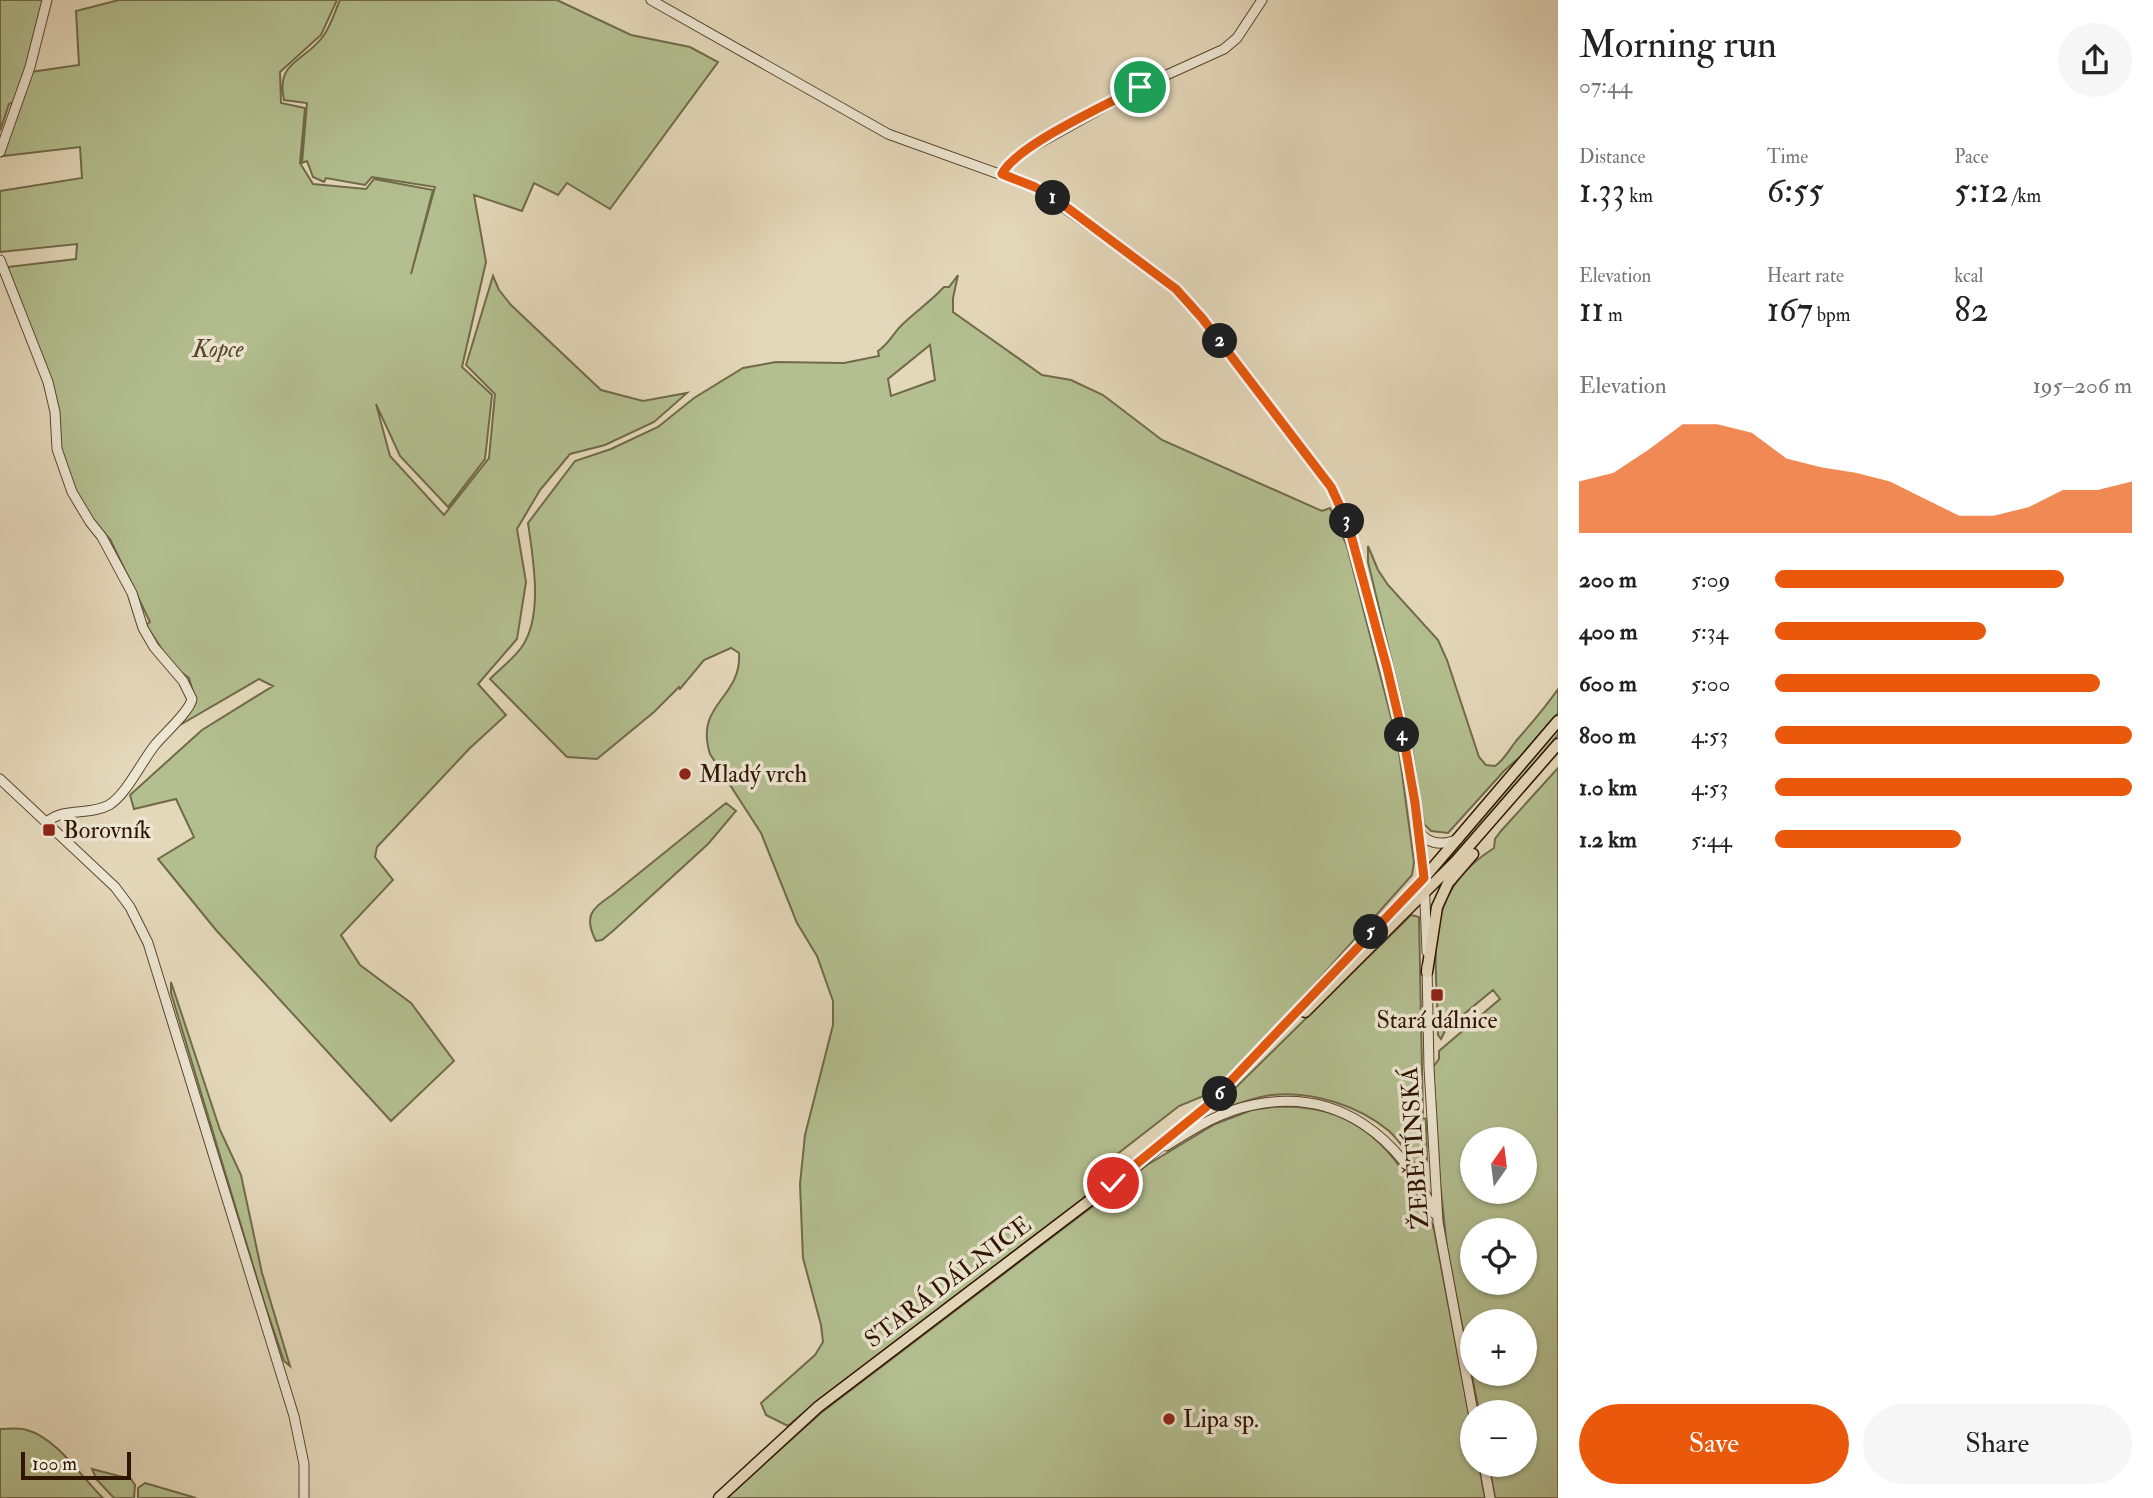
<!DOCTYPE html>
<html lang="en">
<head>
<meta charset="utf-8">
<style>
	body { margin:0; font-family:"IM FELL Double Pica",serif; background:#f6f6f6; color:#222; height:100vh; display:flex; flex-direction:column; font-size:26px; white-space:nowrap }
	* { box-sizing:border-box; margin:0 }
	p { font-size:23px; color:#767676 }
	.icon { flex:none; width:38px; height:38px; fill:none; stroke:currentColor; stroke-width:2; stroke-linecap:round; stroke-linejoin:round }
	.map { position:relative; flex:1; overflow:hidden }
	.drawer { display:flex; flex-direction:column; background:#fff; width:595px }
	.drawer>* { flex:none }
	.needle { width:46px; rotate:14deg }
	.tools { position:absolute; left:1460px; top:1127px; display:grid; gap:14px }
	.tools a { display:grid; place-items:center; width:77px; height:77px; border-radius:50%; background:#fff; box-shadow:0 2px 5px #0004; font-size:35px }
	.scale { position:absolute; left:21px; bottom:18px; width:110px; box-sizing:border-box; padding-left:7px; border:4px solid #2f1400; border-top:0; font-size:19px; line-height:24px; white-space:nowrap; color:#2f1400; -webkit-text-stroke:5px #ede6d2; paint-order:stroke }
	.pin { position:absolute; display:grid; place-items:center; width:60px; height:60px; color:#fff; margin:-30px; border:4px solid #fff; border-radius:50%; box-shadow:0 2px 7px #0007 }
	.km { position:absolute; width:35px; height:35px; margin:-18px; border-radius:50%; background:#222; color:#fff; font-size:19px; line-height:35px; text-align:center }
	.round { display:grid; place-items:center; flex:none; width:74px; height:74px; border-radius:37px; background:#f6f6f6 }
	.head { display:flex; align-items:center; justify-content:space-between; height:119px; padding:0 21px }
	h1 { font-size:38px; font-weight:600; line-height:52px }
	.stats { display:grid; grid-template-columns:repeat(3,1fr); gap:10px; height:119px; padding:7px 21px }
	.stats div { display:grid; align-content:center }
	.stats b { font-size:35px; font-weight:600 }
	.stats small { font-size:19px; font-weight:400 }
	.stats p { font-size:19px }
	.chart { height:196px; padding:14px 21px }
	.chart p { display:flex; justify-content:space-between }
	.chart svg { width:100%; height:126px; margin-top:7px; fill:#ea580c; opacity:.7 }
	.action { display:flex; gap:14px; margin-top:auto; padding:14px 21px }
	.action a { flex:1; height:80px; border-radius:42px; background:#ea580c; color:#fff; font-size:28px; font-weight:600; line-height:80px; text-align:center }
	.action a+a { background:#f6f6f6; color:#222 }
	ul { padding:0 21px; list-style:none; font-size:23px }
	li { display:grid; grid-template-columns:112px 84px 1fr; align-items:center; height:52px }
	li i { height:18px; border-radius:9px; background:#ea580c }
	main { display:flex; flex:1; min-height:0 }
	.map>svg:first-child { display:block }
	.green { fill:#b3bf90; stroke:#716a48; stroke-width:2; fill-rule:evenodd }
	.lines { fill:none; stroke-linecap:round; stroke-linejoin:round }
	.minor-casing { stroke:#5c452e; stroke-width:11 }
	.major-casing { stroke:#2f1400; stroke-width:13 }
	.minor { stroke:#ede6d2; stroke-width:9 }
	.major { stroke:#e4d8ba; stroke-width:10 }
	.route-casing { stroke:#fff; stroke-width:14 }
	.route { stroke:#ea580c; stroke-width:9 }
	.poi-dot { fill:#8f2418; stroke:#ede6d2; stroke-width:2.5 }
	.labels { text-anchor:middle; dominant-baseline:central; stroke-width:7; stroke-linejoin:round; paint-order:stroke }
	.park-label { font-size:24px; font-style:italic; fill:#57472b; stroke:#ede6d2 }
	.poi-label { font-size:24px; fill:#2f1400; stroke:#ede6d2; text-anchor:start }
	.street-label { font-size:24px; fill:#2f1400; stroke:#ede6d2 }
</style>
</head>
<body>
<main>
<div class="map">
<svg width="1558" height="1498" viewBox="0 0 1558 1498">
	<rect width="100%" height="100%" fill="#e4d8ba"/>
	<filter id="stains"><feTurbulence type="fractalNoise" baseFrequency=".00286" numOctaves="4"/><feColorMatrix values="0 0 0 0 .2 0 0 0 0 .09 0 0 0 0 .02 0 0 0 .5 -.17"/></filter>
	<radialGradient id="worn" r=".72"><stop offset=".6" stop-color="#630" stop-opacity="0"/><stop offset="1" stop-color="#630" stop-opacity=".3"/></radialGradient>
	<path class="green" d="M0 0H43L27 70 16 101 9 104 0 131Z
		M119 0H337L321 35 280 72 281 103 305 108 300 163 313 184 366 189 374 179 433 190 411 274 435 187 372 177 365 185 326 178 324 182 313 177 307 161 302 163 307 103 284 100C275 60 307 61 324 35 331 25 335 11 340 0H557L631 35 690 47 718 62 610 209 567 183 558 195 534 183 522 211 474 195 486 262 462 367 492 395 485 459 448 507 400 456 376 404 390 456 444 515 489 458 495 394 466 365 493 276 499 290 511 305 601 390 643 401 687 393 654 422 605 445 570 454 540 490 517 529 526 582 517 639 478 684 506 715 469 749 377 847 375 857 393 880 341 935 360 965 411 1003 454 1061 391 1121 216 930 158 859 194 837 176 799 134 809 130 795 202 730 273 686 259 679 180 725 196 702 189 678 173 666 146 625 150 622 110 539 95 524 74 490 59 443 58 409 19 296 7 267 76 259 77 244 0 252V191L82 178 80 147 3 156 31 72 79 65 76 11Z
		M958 275 953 298V312L1042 375 1071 380 1103 395 1162 440 1322 511 1330 508 1347 546 1398 744 1414 862 1412 875 1262 1043 1213 1092 1179 1106 1116 1155 1082 1200 815 1403 788 1426 766 1415 761 1403 815 1355 823 1342 821 1325 803 1258 800 1184 805 1135 833 1025V1001L817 956 797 923 761 833 710 754C694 703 742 699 739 653L731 648 704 660 680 689 679 687 654 712 597 759 567 757 490 679C500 669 513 659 521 648 544 617 533 558 528 523L575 461 611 449 658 427 694 398 743 368 776 362 844 363 879 356 878 351C890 343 894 331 905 322 918 310 932 300 944 287H949ZM930 345 935 380 891 396 888 379Z
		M1368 546 1378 570 1388 585 1438 640 1447 660 1479 757 1486 765 1495 766C1504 760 1509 750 1516 741 1531 724 1545 708 1558 689V713L1521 756 1504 771 1448 833 1431 831 1424 824 1411 742 1368 562Z
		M1558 727V735L1505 800 1438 871V869Z
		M1558 768V1498H1495L1489 1465H1524V1412H1479L1447 1248 1440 1182 1433 1067 1439 1059V1051L1500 999 1493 990 1446 1029 1441 1039 1438 1035C1438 958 1418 896 1494 848L1495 839 1501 831ZM1472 1139H1524V1192H1472ZM1472 1230H1524V1283H1472ZM1472 1321H1524V1374H1472Z
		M726 803 736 811 708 844 614 930 602 940 596 941C583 916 592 908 612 895Z
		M1411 915 1419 917 1423 1118 1426 1119 1427 1160 1422 1174C1412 1159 1402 1143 1389 1131 1358 1105 1312 1091 1272 1095 1256 1097 1240 1103 1225 1108L1220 1103Z
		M171 982 220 1130 241 1175 262 1273 290 1366 284 1361 265 1305 171 993Z
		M1273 1107C1284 1107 1295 1106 1306 1108 1372 1115 1411 1173 1434 1229L1472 1430V1465H1479L1485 1498H726L822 1412 1147 1165 1215 1124 1252 1110Z
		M0 1429C9 1429 19 1427 27 1430 58 1439 82 1478 103 1498H0Z
		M92 1469 131 1479 135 1485 134 1498H114L97 1480Z
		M145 1483 196 1498H138V1488Z"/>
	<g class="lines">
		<g class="minor-casing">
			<path id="minor" d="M651 0 888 134 1035 187 1151 270 1176 289 1193 307 1324 476 1345 516 1387 668 1404 740 1415 803 1424 878 1427 952
				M0 152 30 67 47 0
				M1002 174 1009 163 1018 155 1140 87 1224 49 1237 38 1262 0
				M0 260 48 382 55 412 57 449 72 492 90 522 102 537 132 593 143 628 154 647 183 681 192 699C190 711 165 733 155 745 142 761 126 795 109 805 89 816 64 807 47 822
				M0 779 115 887 130 907 148 943 294 1416 304 1464V1498
				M1418 830C1428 845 1442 846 1458 839
				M1427 966 1429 1068 1438 1222 1473 1412
				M1166 1146C1193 1129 1221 1111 1253 1105 1339 1087 1401 1138 1435 1214
				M1484 1465 1490 1498"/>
		</g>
		<g class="major-casing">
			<path id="major" d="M1427 972 1437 907 1448 883 1473 854
				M1305 1012 1456 861 1558 744
				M719 1498 818 1407 1143 1160 1206 1107 1424 878 1558 721"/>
		</g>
		<use href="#minor" class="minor"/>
		<use href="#major" class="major"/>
	</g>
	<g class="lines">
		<g class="route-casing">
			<path id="route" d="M1113 1183 1206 1107 1424 878 1415 803 1404 740 1387 668 1348 524 1331 487 1202 318 1176 289 1057 200 1035 187 1002 174C1015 146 1110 103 1140 87"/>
		</g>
		<use href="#route" class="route"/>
	</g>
	<g class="poi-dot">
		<circle cx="685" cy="774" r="7"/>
		<rect x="42" y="823" width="14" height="14" rx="3.5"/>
		<rect x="1430" y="988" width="14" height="14" rx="3.5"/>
		<circle cx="1169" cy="1419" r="7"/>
	</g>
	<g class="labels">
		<g class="park-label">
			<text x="218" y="349">Kopce</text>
		</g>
		<g class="poi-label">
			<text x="699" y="774">Mladý vrch</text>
			<text x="63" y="830">Borovník</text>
			<text x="1437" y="1020" text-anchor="middle">Stará dálnice</text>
			<text x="1183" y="1419">Lipa sp.</text>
		</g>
		<g class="street-label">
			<text transform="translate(1415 1148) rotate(-94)">ŽEBĚTÍNSKÁ</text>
			<text transform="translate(948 1282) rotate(-37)">STARÁ DÁLNICE</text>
		</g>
	</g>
	<rect width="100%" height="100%" filter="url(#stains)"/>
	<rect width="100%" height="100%" fill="url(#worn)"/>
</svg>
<div class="tools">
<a><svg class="needle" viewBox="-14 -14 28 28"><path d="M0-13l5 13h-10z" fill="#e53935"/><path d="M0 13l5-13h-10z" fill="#767676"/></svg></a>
<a><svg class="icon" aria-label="locate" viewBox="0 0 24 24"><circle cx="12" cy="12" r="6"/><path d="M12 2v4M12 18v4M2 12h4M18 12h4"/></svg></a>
<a>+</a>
<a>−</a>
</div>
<div class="scale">100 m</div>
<div class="pin" style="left:1140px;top:87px;background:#1e9e55"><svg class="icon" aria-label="arrive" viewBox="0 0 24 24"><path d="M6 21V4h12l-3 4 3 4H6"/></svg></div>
<div class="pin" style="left:1113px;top:1183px;background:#d93025"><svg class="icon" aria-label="check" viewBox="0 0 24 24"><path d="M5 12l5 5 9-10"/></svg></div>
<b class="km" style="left:1053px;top:198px">1</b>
<b class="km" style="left:1220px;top:341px">2</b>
<b class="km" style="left:1347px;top:521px">3</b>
<b class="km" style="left:1402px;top:735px">4</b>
<b class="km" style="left:1371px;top:932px">5</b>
<b class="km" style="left:1220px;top:1094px">6</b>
</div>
<section class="drawer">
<div class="head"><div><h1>Morning run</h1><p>07:44</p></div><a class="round"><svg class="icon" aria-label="share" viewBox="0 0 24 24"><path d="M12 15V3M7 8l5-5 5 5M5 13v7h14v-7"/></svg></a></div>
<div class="stats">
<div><p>Distance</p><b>1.33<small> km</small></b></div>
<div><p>Time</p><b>6:55</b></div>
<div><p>Pace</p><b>5:12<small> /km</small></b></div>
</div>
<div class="stats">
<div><p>Elevation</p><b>11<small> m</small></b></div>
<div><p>Heart rate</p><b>167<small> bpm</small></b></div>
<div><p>kcal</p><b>82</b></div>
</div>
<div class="chart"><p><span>Elevation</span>195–206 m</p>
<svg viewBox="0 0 160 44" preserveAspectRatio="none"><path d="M0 44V26L10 23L20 15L30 6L40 6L50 9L60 18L70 21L80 23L90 26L100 32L110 38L120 38L130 35L140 29L150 29L160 26V44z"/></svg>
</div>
<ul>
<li><b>200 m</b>5:09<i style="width:81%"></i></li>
<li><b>400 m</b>5:34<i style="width:59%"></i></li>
<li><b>600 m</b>5:00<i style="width:91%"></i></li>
<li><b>800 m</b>4:53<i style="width:100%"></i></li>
<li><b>1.0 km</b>4:53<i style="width:100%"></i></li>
<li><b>1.2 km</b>5:44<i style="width:52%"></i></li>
</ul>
<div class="action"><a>Save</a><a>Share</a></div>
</section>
</main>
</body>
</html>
